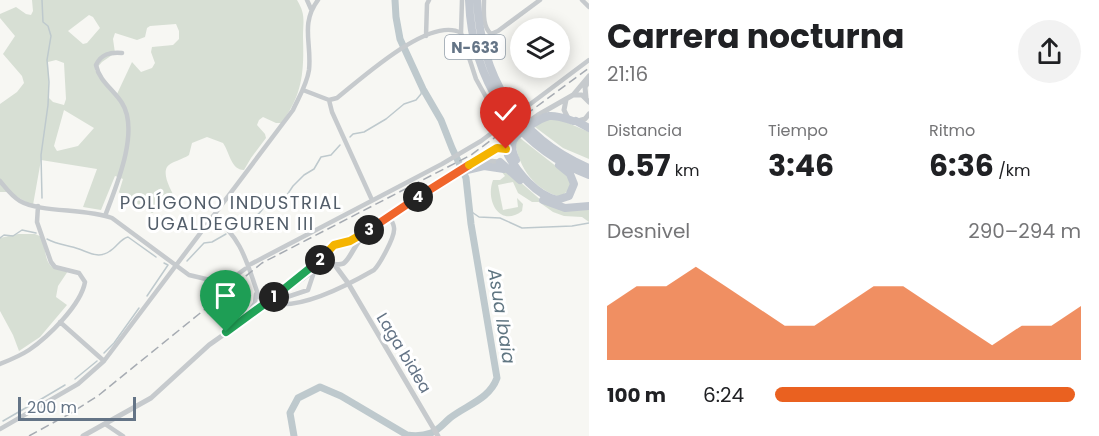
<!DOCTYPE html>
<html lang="es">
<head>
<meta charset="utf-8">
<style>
	body { margin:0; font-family:Poppins,sans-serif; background:#f2f2f2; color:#202124; height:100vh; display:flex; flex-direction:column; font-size:22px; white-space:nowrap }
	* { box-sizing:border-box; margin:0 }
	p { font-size:20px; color:#757577 }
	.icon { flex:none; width:33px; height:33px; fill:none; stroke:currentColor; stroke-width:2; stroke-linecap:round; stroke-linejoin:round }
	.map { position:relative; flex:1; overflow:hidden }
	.drawer { display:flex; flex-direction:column; background:#fff; width:510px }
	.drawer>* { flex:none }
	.tools { position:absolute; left:510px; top:18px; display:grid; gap:12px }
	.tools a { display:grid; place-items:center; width:60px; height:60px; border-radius:50%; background:#fff; box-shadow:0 3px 15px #0003; font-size:30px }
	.scale { position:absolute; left:18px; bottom:15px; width:118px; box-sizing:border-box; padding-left:6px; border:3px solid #647486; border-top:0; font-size:16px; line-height:21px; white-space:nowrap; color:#647486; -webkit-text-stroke:4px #fff; paint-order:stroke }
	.pin { position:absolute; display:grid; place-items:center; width:51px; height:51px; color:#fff; margin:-62px -26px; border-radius:50% 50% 50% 0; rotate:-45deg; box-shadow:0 0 6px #0007 }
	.pin .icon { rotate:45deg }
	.km { position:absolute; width:30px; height:30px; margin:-15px; border-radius:50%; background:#222; color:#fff; font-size:16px; line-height:30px; text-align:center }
	.round { display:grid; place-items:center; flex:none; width:63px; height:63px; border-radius:32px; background:#f2f2f2 }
	.summary { display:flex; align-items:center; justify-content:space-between; height:102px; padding:0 18px }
	h1 { font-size:33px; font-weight:700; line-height:45px }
	.stats { display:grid; grid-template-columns:repeat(3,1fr); gap:9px; height:102px; padding:6px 18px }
	.stats div { display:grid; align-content:center }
	.stats b { font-size:30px; font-weight:700 }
	.stats small { font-size:16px; font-weight:400 }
	.stats p { font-size:16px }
	.chart { height:168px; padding:12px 18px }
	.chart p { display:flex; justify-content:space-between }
	.chart svg { width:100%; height:108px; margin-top:6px; fill:#ea6120; opacity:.7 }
	ul { padding:0 18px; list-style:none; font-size:20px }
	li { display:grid; grid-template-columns:96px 72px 1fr; align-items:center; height:45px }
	li i { height:15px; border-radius:8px; background:#ea6120 }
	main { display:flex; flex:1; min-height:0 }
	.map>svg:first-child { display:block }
	.green { fill:#d7dfd4; fill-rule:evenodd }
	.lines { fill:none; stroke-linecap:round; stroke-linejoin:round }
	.stream { stroke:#bec9cd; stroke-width:1.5 }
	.river { stroke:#bec9cd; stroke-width:7 }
	.minor { stroke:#c6cacd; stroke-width:4.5 }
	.tertiary { stroke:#c6cacd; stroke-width:5 }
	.motorway { stroke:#c2c8d0; stroke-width:8 }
	.rail { stroke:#a6abb2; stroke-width:1.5; stroke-dasharray:9 4.5; stroke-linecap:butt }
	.split-1-casing { stroke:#fff; stroke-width:12 }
	.split-2-casing { stroke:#fff; stroke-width:12 }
	.split-3-casing { stroke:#fff; stroke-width:12 }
	.split-4-casing { stroke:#fff; stroke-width:12 }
	.split-5-casing { stroke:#fff; stroke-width:12 }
	.split-6-casing { stroke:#fff; stroke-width:12 }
	.split-1 { stroke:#22a559; stroke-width:8 }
	.split-2 { stroke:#22a559; stroke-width:8 }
	.split-3 { stroke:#f5b400; stroke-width:8 }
	.split-4 { stroke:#f0652b; stroke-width:8 }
	.split-5 { stroke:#f0652b; stroke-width:8 }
	.split-6 { stroke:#f5b400; stroke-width:8 }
	.labels { text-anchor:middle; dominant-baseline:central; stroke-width:6; stroke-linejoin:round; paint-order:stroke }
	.shield { fill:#fff; stroke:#929eaa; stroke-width:1.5 }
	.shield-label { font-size:15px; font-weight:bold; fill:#647486 }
	.street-label { font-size:16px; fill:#647486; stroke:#fff }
	.neighbourhood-label { font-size:18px; letter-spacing:1.5px; fill:#535e6a; stroke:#fff }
	.water-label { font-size:18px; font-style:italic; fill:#607682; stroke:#fff }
</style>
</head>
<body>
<main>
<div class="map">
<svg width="589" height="436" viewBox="0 0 589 436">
	<rect width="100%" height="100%" fill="#f7f7f3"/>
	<path class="green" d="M32 0H297C306 15 303 20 303 37 304 71 303 95 281 123H276L263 117 259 120 257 125 265 134 266 138 251 158 244 170C231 170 230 153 223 143L207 137 192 143 189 155C184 159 170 162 167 167 162 176 172 192 176 200L152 213 123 197 119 192 123 179 115 176 101 210 83 207 97 169 41 160 33 205 35 207 9 192H0V104L17 92 24 83 22 76 3 54 15 36 0 18V14L16 7 26 14 31 15 33 11ZM89 15 93 17 100 28 87 43 83 44 68 31ZM176 24 179 31V39L173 45 152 47 151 52 155 63 152 68 141 72 132 62 117 94 108 89 95 70 102 62 115 53 113 39 115 33 137 40 145 37 147 28 150 26ZM56 60 64 63 66 99 64 105 53 102 49 98 48 62ZM64 110 94 128 78 146 57 151 54 146Z
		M559 119 589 132V159L563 148 535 127 544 120Z
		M520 138 566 174 571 182 569 190 560 197C534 189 520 169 515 143Z
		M497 166 518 180 543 202 589 209V222L582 217 564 216 553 212 539 202H532L518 193 513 182 498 185 503 210 518 207 517 198 523 204 522 211C500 228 485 201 493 180H500L505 176Z
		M18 234H35L42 237C48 259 43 269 68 271L58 286 56 297 67 305 40 337 19 351 13 335 0 311V238Z"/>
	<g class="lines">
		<path class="stream" d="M350 137 353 134 364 132 386 119 404 104 416 100 421 94 422 86
			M42 198 41 155 48 105 49 82 47 60 51 36 48 26 43 22 42 0
			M469 210 479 217 500 218 522 228 572 226 589 223
			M236 227 248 225C252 217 262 214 264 206L261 199 263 196 269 195 283 201 293 186 304 175 314 169 321 157 331 155 340 145
			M0 238 4 235 13 236 22 230 36 233
			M47 239C58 245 68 245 79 249 90 253 99 259 110 251 117 247 120 239 128 237L156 257
			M187 261 204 243 212 242 226 234
			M147 296 168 265 164 263
			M104 353 114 343 139 308
			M75 379 97 361
			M38 401 65 385
			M3 421 29 406"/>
		<path class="river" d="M294 436 290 413 298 398 320 387 341 396 407 435C414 436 423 436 431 433 439 430 443 424 450 418 466 405 489 400 497 378L471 224 466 178 452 148 441 120 423 89 400 39 396 17 395 0"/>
		<path class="minor" d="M307 0 311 9
			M462 0 461 33 476 79 502 126
			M484 0C484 11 482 26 491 34L498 31 540 0
			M582 0 589 7
			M426 36 427 4 429 0
			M303 90 329 100 332 112 372 200
			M329 100 337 98C360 80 430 15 461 33
			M0 181C6 188 11 196 20 201 41 213 85 208 112 218L189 275 223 283 227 282 245 269
			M105 216C116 187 140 131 122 103 114 90 99 81 96 65 101 54 110 52 122 53
			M213 216C243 239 247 264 259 297 286 319 348 285 374 270 380 264 394 238 394 230 395 225 391 220 389 216
			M251 264 442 164 481 141 589 60
			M278 296 287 297 308 290 315 269
			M225 297 228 320 232 328
			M245 318 255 303 256 294
			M60 322 104 361
			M0 364C10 360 20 356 29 350 48 337 81 305 85 282L79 273 55 267 51 262 37 222 38 206
			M105 424 123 436
			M0 429 78 384 104 361 293 110C299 97 307 84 309 70 312 43 300 24 318 0"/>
		<path class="tertiary" d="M573 95H582L589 102
			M586 98 585 87 589 81
			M566 100 564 110 568 118
			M578 121 585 119 589 114
			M497 148 502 147 507 151
			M477 164 489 161 500 162
			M464 168 494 150 515 131 538 115 573 95 589 76
			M334 264 348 283 438 436
			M315 266 334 245 345 243 360 236
			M83 436 151 398 209 345 322 265C329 263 341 266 344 263 351 258 356 241 366 233 397 206 434 189 469 169"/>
		<path class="motorway" d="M469 0C472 80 513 145 589 175
			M477 0C481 76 517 138 589 168
			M576 121 589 128
			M508 155C518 173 536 195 557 200L569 196 574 184 570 174 559 165
			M516 160C513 154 511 147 513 141 517 133 540 118 549 116 558 115 566 119 573 121
			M500 162 520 180
			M467 170 484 166 504 169
			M543 200 565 208 589 206"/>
		<path class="rail" d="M29 436 71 413 99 395 262 263 471 155 589 68"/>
	</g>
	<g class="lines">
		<g class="split-1-casing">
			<path id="split-1" d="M226 332 274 297"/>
		</g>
		<g class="split-2-casing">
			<path id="split-2" d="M274 297 320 260"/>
		</g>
		<g class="split-3-casing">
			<path id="split-3" d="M320 260 334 245 350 241 369 230"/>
		</g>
		<g class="split-4-casing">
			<path id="split-4" d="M369 230 418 197"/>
		</g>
		<g class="split-5-casing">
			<path id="split-5" d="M418 197 469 165"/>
		</g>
		<g class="split-6-casing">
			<path id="split-6" d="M469 165 497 148 506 149"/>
		</g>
		<use href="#split-1" class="split-1"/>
		<use href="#split-2" class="split-2"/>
		<use href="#split-3" class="split-3"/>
		<use href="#split-4" class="split-4"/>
		<use href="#split-5" class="split-5"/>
		<use href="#split-6" class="split-6"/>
	</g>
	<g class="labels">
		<rect class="shield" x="445" y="35" width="60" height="24" rx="4.5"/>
		<g class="shield-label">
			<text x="475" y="47">N-633</text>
		</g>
		<g class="street-label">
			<text transform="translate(404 353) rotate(59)">Laga bidea</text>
		</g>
		<g class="neighbourhood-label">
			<text x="231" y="202">POLÍGONO INDUSTRIAL<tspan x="231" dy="21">UGALDEGUREN III</tspan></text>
		</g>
		<g class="water-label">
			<text transform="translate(502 316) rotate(81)">Asua Ibaia</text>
		</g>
	</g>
</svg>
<div class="tools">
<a><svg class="icon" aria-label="layers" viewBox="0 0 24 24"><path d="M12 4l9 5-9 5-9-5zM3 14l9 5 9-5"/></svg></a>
</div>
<div class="scale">200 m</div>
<div class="pin" style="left:226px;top:332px;background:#1e9e55"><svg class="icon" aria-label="arrive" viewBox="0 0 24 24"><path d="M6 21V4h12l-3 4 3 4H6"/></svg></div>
<div class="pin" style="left:506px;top:149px;background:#d93025"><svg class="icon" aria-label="check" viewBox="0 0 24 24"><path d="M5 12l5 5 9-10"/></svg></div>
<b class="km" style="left:274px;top:297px">1</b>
<b class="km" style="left:320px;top:260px">2</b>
<b class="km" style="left:369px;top:230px">3</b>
<b class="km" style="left:418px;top:197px">4</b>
</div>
<section class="drawer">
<div class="summary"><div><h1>Carrera nocturna</h1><p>21:16</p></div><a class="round"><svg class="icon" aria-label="share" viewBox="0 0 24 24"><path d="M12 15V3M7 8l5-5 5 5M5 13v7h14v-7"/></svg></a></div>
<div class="stats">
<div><p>Distancia</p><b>0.57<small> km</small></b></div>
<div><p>Tiempo</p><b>3:46</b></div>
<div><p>Ritmo</p><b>6:36<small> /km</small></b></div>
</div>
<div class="chart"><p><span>Desnivel</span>290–294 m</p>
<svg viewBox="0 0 160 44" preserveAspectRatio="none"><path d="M0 44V22L10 14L20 14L30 6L40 14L50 22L60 30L70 30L80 22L90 14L100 14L110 22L120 30L130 38L140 30L150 30L160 22V44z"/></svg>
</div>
<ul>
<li><b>100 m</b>6:24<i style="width:98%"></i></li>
</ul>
</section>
</main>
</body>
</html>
